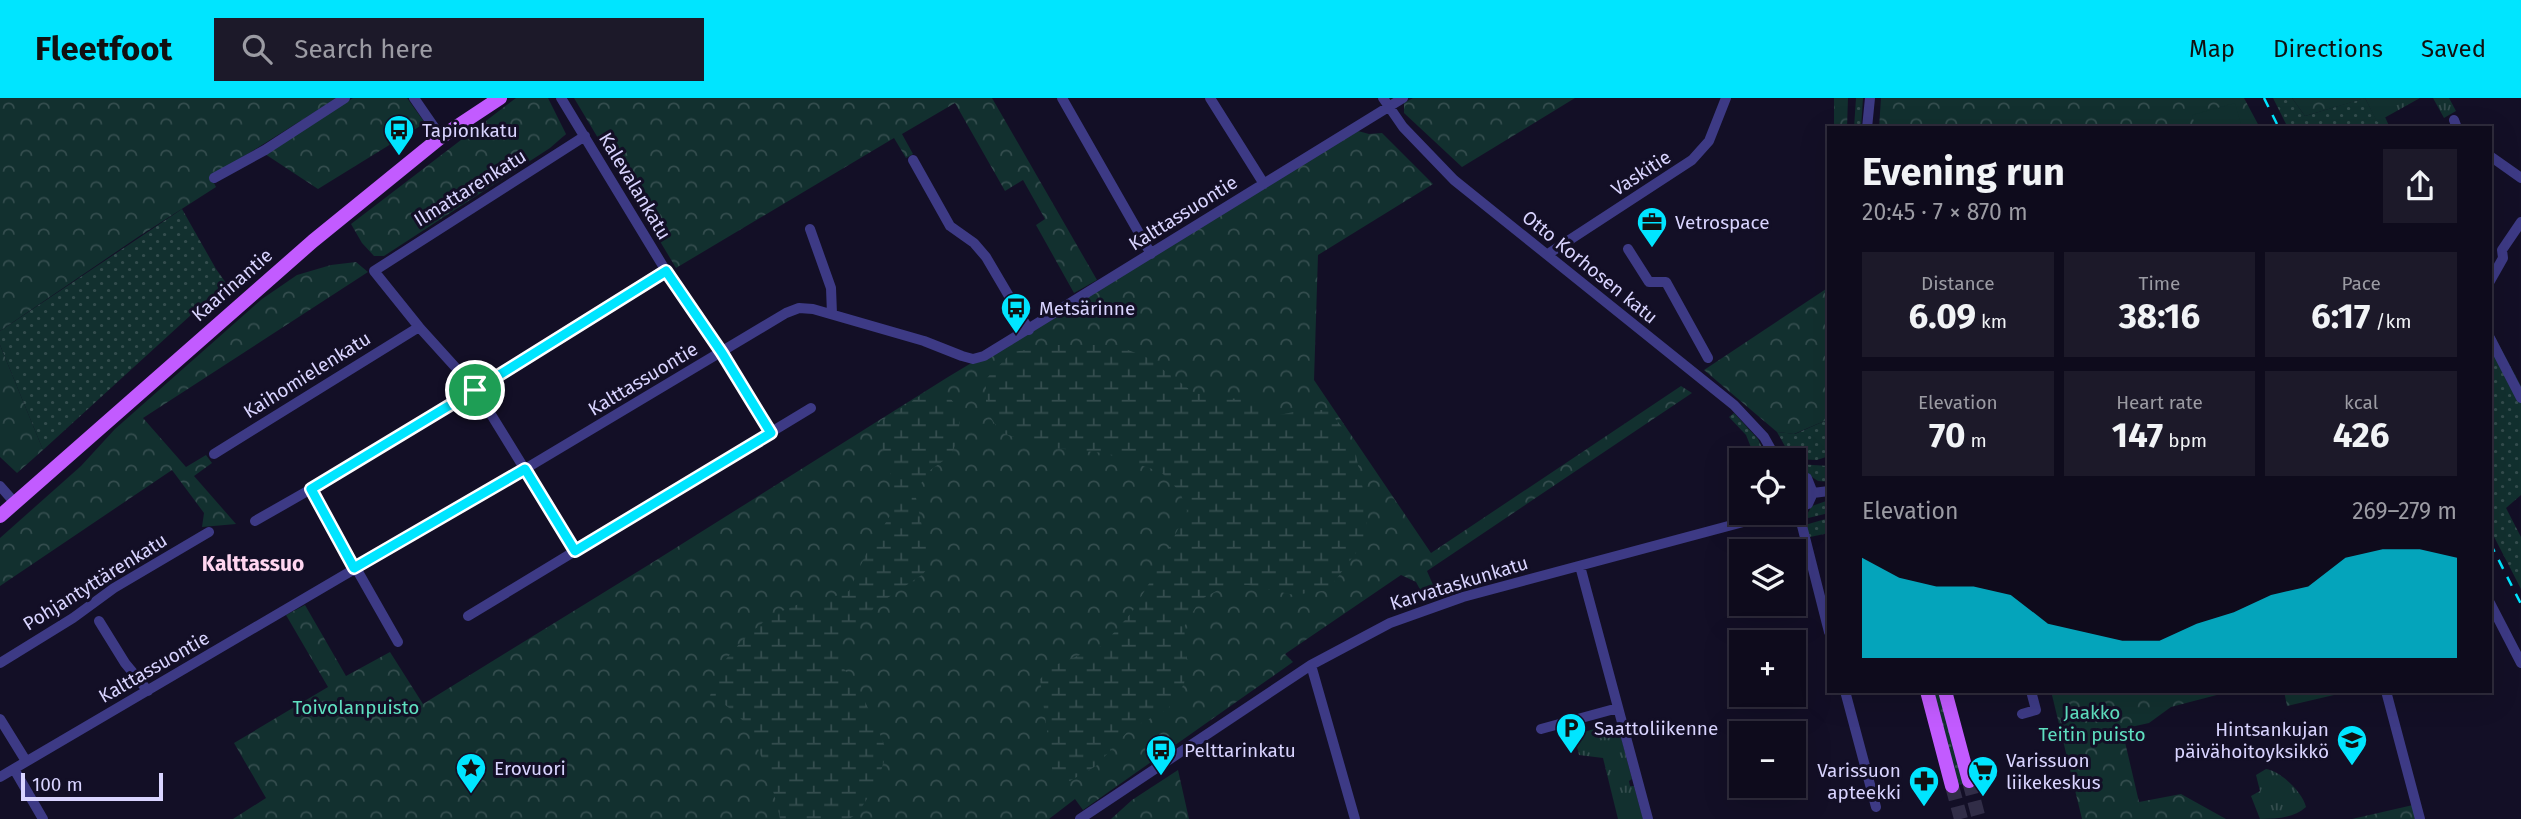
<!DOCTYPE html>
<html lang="en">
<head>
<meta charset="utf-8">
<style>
	body { margin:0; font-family:"Fira Sans",sans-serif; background:#1c1929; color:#f1f3f6; height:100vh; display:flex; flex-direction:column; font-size:26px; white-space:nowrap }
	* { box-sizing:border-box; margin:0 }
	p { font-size:23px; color:#9b9ba3 }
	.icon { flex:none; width:38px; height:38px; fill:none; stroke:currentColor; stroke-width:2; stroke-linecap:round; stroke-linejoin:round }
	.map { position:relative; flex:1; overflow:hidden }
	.panel { position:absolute; left:1827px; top:28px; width:665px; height:567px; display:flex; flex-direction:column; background:#0e0b1c; border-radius:0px; box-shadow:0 7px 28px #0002,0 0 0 2px #2e2b3b }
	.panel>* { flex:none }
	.buttons { position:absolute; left:1729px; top:350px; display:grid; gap:14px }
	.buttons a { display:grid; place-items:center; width:77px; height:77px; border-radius:0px; background:#0e0b1c; box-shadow:0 7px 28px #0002,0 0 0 2px #2e2b3b; font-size:35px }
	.scale { position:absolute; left:21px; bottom:18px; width:142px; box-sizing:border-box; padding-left:7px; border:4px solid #d9d4ff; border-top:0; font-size:19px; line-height:24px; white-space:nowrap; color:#d9d4ff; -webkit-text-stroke:5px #130f26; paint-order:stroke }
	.pin { position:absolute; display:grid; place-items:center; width:60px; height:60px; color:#fff; margin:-30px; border:4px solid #fff; border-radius:50%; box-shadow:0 2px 7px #0007 }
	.round { display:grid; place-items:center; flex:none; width:74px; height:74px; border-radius:0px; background:#1c1929 }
	.overview { display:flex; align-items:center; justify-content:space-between; height:119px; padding:0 35px }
	h1 { font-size:38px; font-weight:700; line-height:52px }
	.figures { display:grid; grid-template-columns:repeat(3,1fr); gap:10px; height:119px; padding:7px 35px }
	.figures div { display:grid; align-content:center; border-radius:0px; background:#1c1929; text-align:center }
	.figures b { font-size:35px; font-weight:700 }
	.figures small { font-size:19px; font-weight:400 }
	.figures p { font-size:19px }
	.chart { height:196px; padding:14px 35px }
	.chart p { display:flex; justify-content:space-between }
	.chart svg { width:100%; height:126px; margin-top:7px; fill:#00e5ff; opacity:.7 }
	header { display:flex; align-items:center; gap:42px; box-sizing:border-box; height:98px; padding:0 35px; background:#00e5ff; color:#111 }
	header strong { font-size:33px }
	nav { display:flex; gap:38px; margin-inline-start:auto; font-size:24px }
	.search { width:490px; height:63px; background:#1c1929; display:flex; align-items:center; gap:18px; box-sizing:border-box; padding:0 24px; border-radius:0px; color:#9b9ba3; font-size:26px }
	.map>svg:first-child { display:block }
	.grass { fill:url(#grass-dots) }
	.forest { fill:url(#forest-crowns) }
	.wetland { fill:url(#wetland-marsh) }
	.park { fill:url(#park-tufts) }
	.garden { fill:#12302f }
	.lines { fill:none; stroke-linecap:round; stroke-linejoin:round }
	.major-tunnel { stroke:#312d47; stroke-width:14; stroke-dasharray:14 7; stroke-linecap:butt }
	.minor { stroke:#3d3a85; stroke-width:10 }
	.major { stroke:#c25bff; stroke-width:14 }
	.rail { stroke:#00e5ff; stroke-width:2.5; stroke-dasharray:10 9; stroke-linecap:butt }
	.route-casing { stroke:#fff; stroke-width:14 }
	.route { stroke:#00e5ff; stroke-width:9 }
	.labels { text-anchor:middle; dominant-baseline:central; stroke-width:6; stroke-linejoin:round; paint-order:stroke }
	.poi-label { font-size:19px; fill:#d9d4ff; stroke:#130f26; text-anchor:start }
	.street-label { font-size:19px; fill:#d9d4ff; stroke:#130f26 }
	.park-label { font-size:19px; fill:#5fe0c0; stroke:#130f26 }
	.neighbourhood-label { font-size:21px; font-weight:bold; fill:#ffd6f0; stroke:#130f26 }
</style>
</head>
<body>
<header>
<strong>Fleetfoot</strong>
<div class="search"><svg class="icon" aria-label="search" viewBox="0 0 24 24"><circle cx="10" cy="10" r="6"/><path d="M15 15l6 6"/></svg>Search here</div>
<nav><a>Map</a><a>Directions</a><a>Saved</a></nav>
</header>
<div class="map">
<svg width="2521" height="721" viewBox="0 0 2521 721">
	<defs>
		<pattern id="grass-dots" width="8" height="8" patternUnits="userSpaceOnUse" patternTransform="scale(1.75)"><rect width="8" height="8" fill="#12302f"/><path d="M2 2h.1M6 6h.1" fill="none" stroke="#344d4e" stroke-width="1.8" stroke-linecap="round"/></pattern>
		<pattern id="forest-crowns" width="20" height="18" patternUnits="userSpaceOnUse" patternTransform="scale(1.75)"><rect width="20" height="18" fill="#12302f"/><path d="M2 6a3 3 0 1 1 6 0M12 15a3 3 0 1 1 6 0" fill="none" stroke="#344d4e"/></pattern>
		<pattern id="wetland-marsh" width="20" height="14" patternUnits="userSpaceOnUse" patternTransform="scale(1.75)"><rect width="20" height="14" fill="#12302f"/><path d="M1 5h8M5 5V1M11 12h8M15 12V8" fill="none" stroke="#344d4e"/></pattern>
		<pattern id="park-tufts" width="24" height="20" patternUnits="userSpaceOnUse" patternTransform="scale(1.75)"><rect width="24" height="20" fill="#12302f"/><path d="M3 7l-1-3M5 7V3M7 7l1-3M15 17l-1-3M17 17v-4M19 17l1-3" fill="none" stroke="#344d4e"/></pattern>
	</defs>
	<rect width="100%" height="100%" fill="#130f26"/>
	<path class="grass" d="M1856 0H1863L1861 30H1854Z
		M2273 0H2292L2305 18 2365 0 2377 23 2385 19 2390 30H2288Z
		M182 111 216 171 226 185 43 352 0 247V233Z
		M2490 230 2521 288V397L2506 410 2521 439V491L2490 431Z
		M1734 315 1758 341 1768 362H1756L1746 337 1729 319Z
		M1829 321V358L1817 362 1792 361 1777 334 1795 336Z
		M1797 366 1829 368V384L1818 383 1794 367Z
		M1829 402V415L1804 421 1812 408Z
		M1829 420V435L1810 439 1805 427Z
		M1933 593H1939L1964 686 1958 687Z"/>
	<path class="forest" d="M0 0H337L211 79 216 89 138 139 0 233Z
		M353 0H407L425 25 318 91 265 56Z
		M516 0H548L566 36 550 50 384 158H374L362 145 351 126Z
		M574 0H992L1097 182 1074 195 1036 127 1045 121 1023 82 1005 93 955 5 902 36 913 56 906 60 894 40 676 170Z
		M1413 0H1575L1462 69 1404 15V5Z
		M1834 0H1848L1847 30H1834Z
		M1881 0H2244L2260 30H1879Z
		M2292 0H2366L2305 18Z
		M1358 33 1369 36 1382 35 1433 86 1318 157 1314 282 1431 455 1681 288 1692 295 1427 473 1437 496 1424 499 1416 484 1401 477 1285 556 1293 564 1083 712 1075 701 1049 721H233L266 700 234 645 328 589 286 517 305 507 346 578 390 554 423 606 650 466 948 279Z
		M356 164 368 174 143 320 186 369 206 357 212 365 194 378 236 426 202 429 204 415 172 372 0 488V440L81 368 115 331 262 201 297 177 331 167Z
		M1829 189V321L1794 336 1777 334 1704 272Z
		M0 247 43 352 17 375 0 359Z
		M2051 593H2232L2171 609 2149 625 2122 631 2139 704 2181 696 2226 721H2082Z
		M2284 593H2351L2287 608Z
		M1178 672 1189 721H1111L1132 702Z
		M2413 707 2416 721H2352Z"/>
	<path class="wetland" d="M1058 247H1115L1146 259 1193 294 1213 300 1250 301 1275 318 1302 312H1328L1343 330 1356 357 1368 416 1364 444 1328 492 1294 497 1248 487H1227L1200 502 1184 529 1187 565 1184 586 1168 611 1130 631 1096 668 1068 684 1053 677 1040 581 1055 567 1102 548 1132 514 1160 467 1187 413 1180 394 1161 374 1104 355 1044 349 1000 334 986 312V281L1012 254Z
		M929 292 947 296 961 314 957 344 950 358 929 373 915 395 930 467 923 476 877 507 838 548 842 568 859 592 876 626 887 654 877 685 858 715 849 721H780C777 700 757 640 744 624 734 613 723 604 710 598L718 570 741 544 770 518 799 506 833 499 849 493 866 456 893 413 894 386 875 327Z"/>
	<path class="park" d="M2365 0H2420L2377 24Z
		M2433 0H2449L2456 13 2444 20Z
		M1611 626 1614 636 1620 635 1632 681 1629 683 1630 688H1634L1643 721H1618L1603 660 1579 657 1574 637Z
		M2266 671C2281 673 2303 695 2306 709 2294 720 2276 721 2260 721L2251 698 2260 693 2256 677Z"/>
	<path class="garden" d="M2235 5 2242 30H2196L2192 17Z"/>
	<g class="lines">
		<path class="major-tunnel" d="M1969 683 1979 721
			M1952 688 1961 721"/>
		<path class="minor" d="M414 0 441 39
			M561 0 666 173 722 255 771 335
			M1062 0 1151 156
			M1210 0 1264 86
			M1383 0 1403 29 1454 82 1734 307 1764 339 1777 362
			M2454 22 2457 30
			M1867 30 1870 0
			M2490 58 2521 80
			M913 62 950 128 974 145 986 159 1029 232
			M214 80 265 52 345 0
			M810 131 831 190 832 216
			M1628 151 1649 184H1666L1708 260
			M1548 156 1692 62 1709 43 1726 0
			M2490 183 2503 160 2502 152 2521 124
			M2490 240 2521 300
			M214 356 419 229
			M1794 376 1807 380 1813 395 1808 406 1794 412
			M0 388 15 405
			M311 391 476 292 666 173
			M1813 395 1829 393
			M1798 412 1829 534
			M255 423 311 391 398 544
			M575 453 476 292 419 229 374 173 585 38
			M1580 468 1648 721
			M2490 505 2521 565
			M468 518 811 310
			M99 523 125 565 148 593
			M0 565 73 520 114 490 209 434
			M1311 567 1355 721
			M1845 593 1876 709
			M2386 593 2420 721
			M2022 616 2036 612 2031 593
			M0 621 26 663
			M1541 631 1618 610
			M14 671 43 721
			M0 679 525 371 786 215 799 210 813 211 924 243 962 258 973 261 984 258 1403 0
			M1080 721 1311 567 1390 525 1463 499 1762 419 1770 415"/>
		<path class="major" d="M0 418 313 143 441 39 500 0
			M1927 593 1952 688
			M1945 593 1969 683"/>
		<path class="rail" d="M2264 0 2279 30
			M2490 445 2521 506"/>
	</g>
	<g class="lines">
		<g class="route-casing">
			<path id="route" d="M666 173 722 255 771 335 575 453 525 371 354 470 311 391 475 292Z"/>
		</g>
		<use href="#route" class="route"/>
	</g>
	<defs>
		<g id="bus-pin" transform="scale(1.575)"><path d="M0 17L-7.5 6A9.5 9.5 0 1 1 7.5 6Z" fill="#00e5ff" stroke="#130f26"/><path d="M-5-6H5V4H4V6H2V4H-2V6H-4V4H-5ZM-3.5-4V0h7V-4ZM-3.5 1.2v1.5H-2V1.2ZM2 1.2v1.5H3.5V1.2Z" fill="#111"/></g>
		<g id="office-pin" transform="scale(1.575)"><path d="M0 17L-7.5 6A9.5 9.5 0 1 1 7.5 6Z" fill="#00e5ff" stroke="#130f26"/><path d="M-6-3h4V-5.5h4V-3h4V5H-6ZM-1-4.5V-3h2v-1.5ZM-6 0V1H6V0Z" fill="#111"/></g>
		<g id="parking-pin" transform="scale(1.575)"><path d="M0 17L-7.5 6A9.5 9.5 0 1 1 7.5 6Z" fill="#00e5ff" stroke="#130f26"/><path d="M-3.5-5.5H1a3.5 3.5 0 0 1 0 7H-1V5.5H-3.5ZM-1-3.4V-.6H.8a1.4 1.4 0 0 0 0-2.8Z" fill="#111"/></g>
		<g id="school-pin" transform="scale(1.575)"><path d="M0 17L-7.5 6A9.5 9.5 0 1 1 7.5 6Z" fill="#00e5ff" stroke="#130f26"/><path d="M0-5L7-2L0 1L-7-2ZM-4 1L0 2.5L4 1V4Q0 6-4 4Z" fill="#111"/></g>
		<g id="sight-pin" transform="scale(1.575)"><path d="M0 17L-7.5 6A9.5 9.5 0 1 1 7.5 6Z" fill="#00e5ff" stroke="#130f26"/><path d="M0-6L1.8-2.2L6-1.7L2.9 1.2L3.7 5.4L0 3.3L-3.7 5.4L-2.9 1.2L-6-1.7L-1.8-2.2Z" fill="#111"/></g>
		<g id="supermarket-pin" transform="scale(1.575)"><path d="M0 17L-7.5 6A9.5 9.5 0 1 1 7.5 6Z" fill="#00e5ff" stroke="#130f26"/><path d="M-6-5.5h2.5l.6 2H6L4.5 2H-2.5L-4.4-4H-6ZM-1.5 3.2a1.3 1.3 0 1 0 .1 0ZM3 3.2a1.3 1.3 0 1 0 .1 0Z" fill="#111"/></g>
		<g id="pharmacy-pin" transform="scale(1.575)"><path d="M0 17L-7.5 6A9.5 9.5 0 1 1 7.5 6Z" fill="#00e5ff" stroke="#130f26"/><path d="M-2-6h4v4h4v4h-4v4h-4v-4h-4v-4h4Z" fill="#111"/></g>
	</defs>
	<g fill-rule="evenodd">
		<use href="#bus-pin" x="399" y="32"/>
		<use href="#office-pin" x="1652" y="124"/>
		<use href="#bus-pin" x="1016" y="210"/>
		<use href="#parking-pin" x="1571" y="630"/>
		<use href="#school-pin" x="2352" y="642"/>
		<use href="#bus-pin" x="1161" y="652"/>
		<use href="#sight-pin" x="471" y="670"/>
		<use href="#supermarket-pin" x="1983" y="673"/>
		<use href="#pharmacy-pin" x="1924" y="683"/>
	</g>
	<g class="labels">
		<g class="poi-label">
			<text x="422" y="32">Tapionkatu</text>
			<text x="1675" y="124">Vetrospace</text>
			<text x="1039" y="210">Metsärinne</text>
			<text x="1594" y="630">Saattoliikenne</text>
			<text x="2329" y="631" text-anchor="end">Hintsankujan<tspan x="2329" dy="22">päivähoitoyksikkö</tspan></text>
			<text x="1184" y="652">Pelttarinkatu</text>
			<text x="2006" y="662">Varissuon<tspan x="2006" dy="22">liikekeskus</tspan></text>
			<text x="494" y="670">Erovuori</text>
			<text x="1901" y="672" text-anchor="end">Varissuon<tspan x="1901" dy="22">apteekki</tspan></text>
		</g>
		<g class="street-label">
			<text transform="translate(1641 75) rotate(-33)">Vaskitie</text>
			<text transform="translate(635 88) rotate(59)">Kalevalankatu</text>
			<text transform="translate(470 90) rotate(-32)">Ilmattarenkatu</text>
			<text transform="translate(1183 115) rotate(-32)">Kalttassuontie</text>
			<text transform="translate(1590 169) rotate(39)">Otto Korhosen katu</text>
			<text transform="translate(232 187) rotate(-41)">Kaarinantie</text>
			<text transform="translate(307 277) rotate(-32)">Kaihomielenkatu</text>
			<text transform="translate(643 281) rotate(-31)">Kalttassuontie</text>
			<text transform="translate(95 484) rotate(-32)">Pohjantyttärenkatu</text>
			<text transform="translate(1459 485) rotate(-17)">Karvataskunkatu</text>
			<text transform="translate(154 569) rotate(-30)">Kalttassuontie</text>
		</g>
		<g class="park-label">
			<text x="356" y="609">Toivolanpuisto</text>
			<text x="2092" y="614">Jaakko<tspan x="2092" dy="22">Teitin puisto</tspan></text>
		</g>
		<g class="neighbourhood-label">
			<text x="253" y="466">Kalttassuo</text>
		</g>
	</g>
</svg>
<div class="buttons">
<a><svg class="icon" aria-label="locate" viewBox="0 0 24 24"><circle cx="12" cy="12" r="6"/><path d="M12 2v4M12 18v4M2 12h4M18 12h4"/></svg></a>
<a><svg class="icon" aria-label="layers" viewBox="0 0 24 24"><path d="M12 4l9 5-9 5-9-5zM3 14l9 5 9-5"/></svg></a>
<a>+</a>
<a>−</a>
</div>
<div class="scale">100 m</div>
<div class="pin" style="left:475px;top:292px;background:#1e9e55"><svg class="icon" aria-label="arrive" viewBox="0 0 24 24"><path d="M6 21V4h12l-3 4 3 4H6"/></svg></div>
<section class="panel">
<div class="overview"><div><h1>Evening run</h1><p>20:45 · 7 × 870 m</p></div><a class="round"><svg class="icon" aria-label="share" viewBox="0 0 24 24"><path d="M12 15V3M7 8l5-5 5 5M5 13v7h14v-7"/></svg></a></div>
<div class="figures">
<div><p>Distance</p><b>6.09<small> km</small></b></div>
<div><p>Time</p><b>38:16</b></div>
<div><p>Pace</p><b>6:17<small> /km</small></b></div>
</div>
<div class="figures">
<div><p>Elevation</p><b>70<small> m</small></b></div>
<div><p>Heart rate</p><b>147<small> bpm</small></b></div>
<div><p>kcal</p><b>426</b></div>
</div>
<div class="chart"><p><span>Elevation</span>269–279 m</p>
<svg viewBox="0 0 160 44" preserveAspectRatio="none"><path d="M0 44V9L10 16L20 19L30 19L40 22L50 32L60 35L70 38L80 38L90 32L100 28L110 22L120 19L130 9L140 6L150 6L160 9V44z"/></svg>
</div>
</section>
</div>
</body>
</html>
